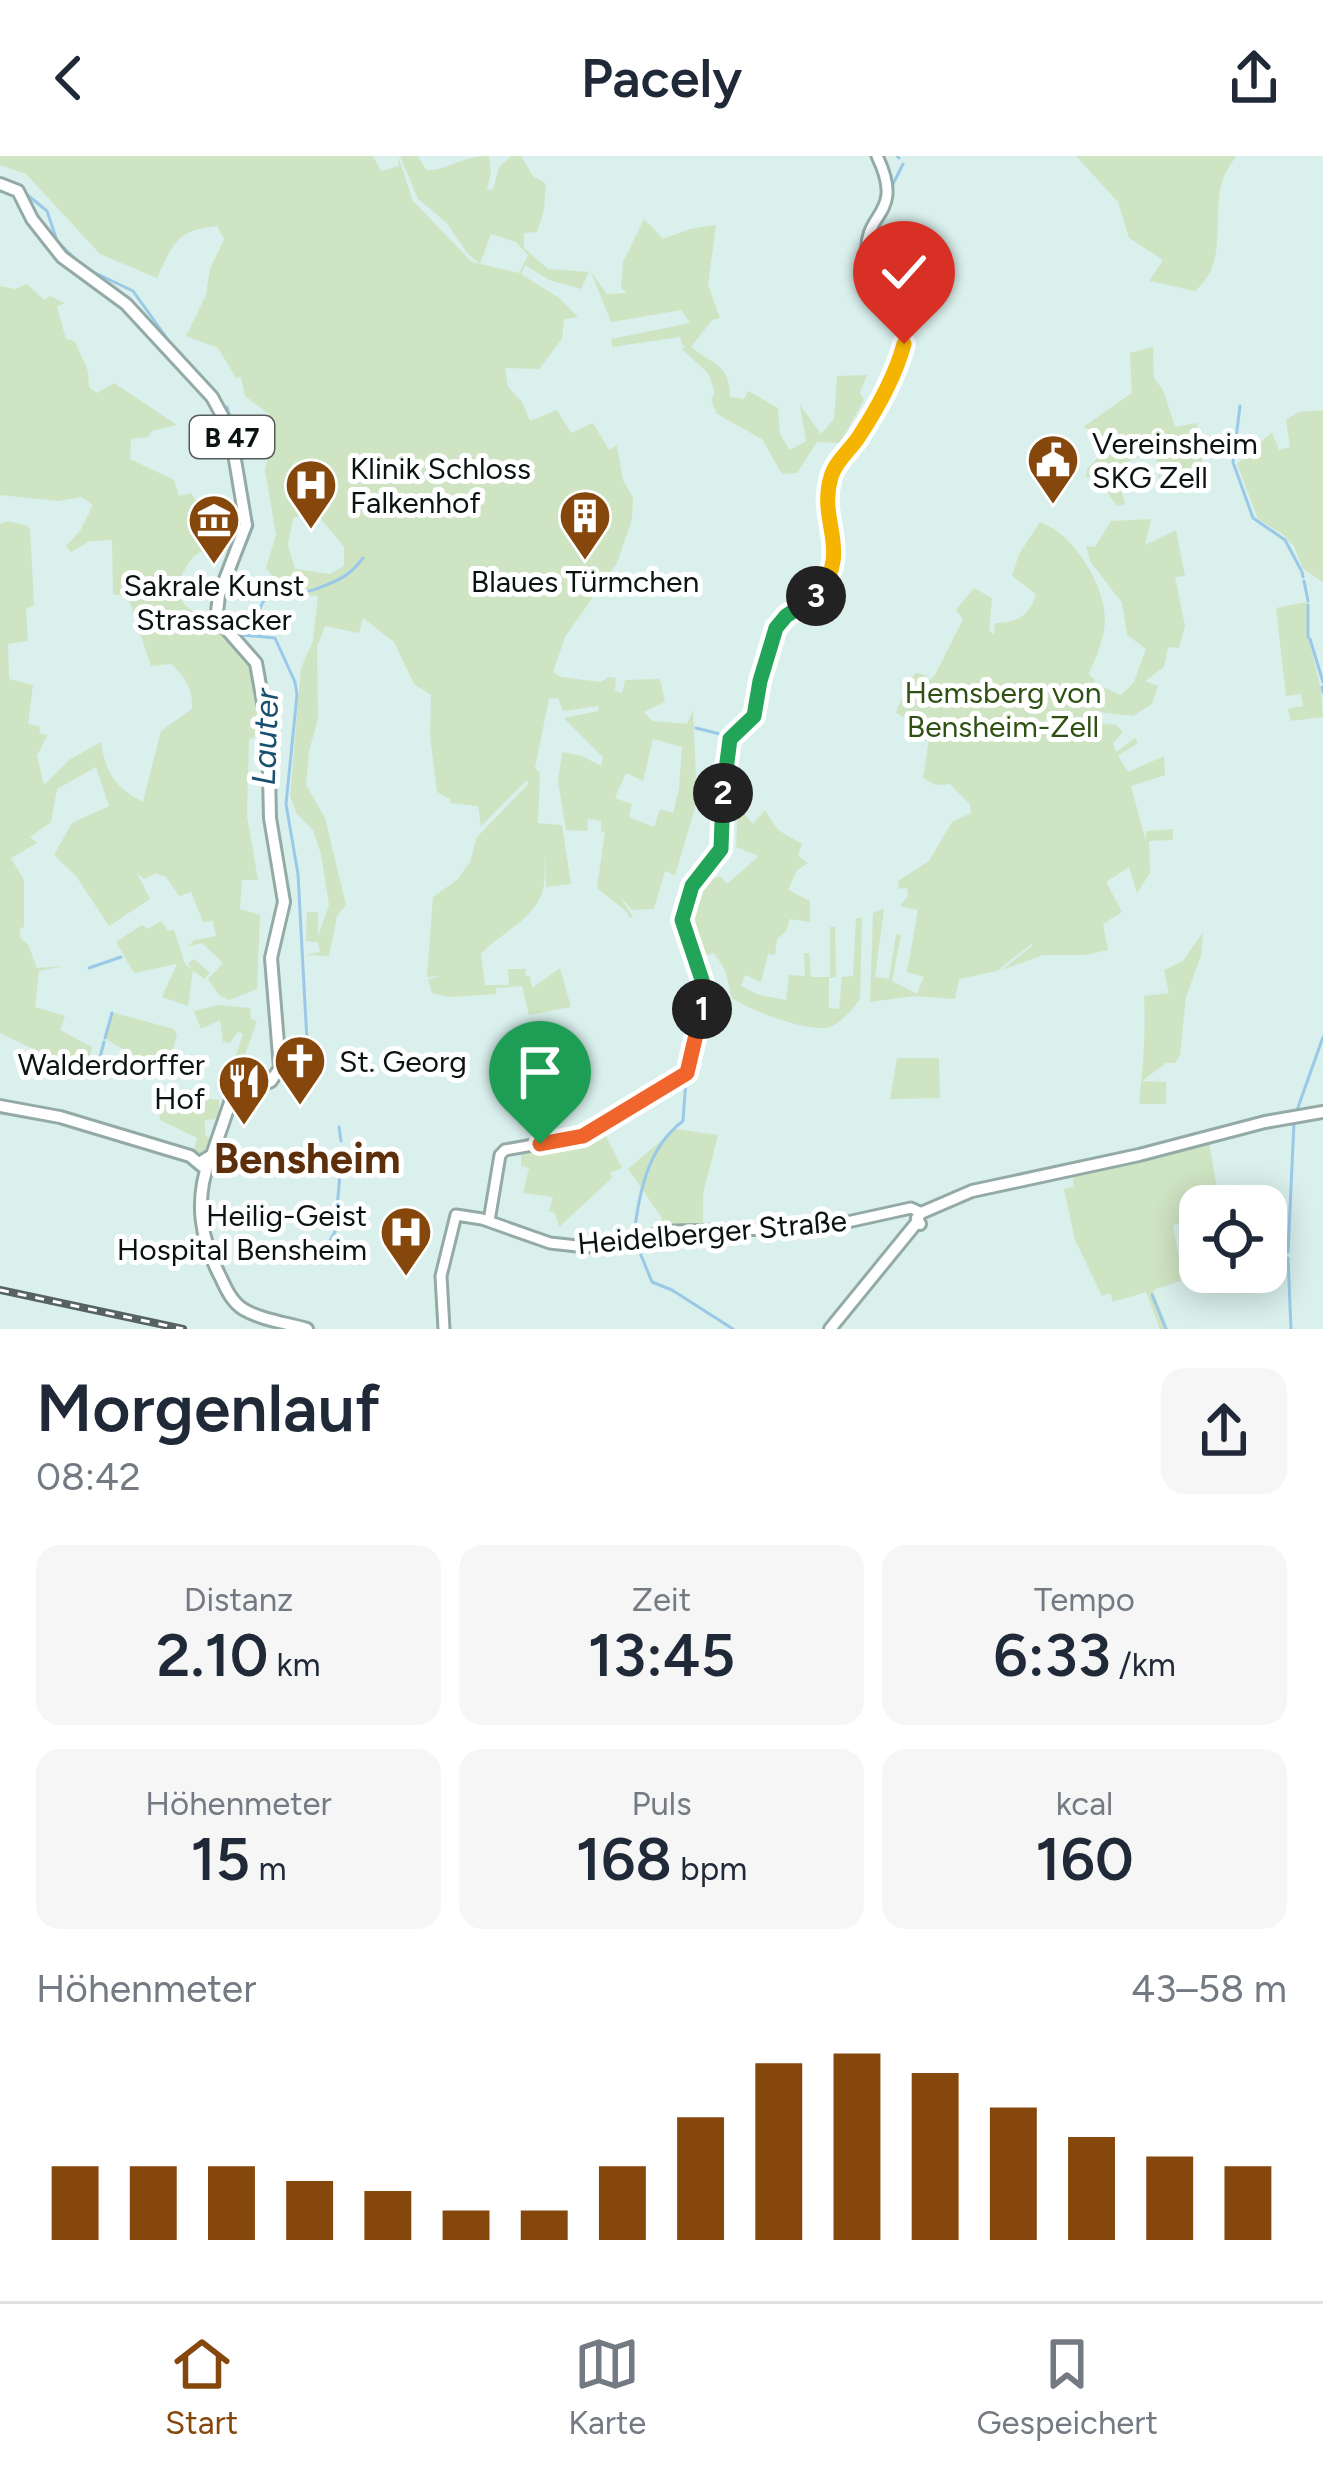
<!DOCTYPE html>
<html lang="de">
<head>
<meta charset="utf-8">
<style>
	body { margin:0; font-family:Figtree,sans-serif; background:#f6f6f7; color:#1f2937; height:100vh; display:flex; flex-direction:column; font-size:45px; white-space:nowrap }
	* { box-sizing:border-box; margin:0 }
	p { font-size:39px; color:#747a83 }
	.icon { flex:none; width:66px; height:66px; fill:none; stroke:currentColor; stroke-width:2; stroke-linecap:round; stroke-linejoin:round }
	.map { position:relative; height:1173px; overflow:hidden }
	.sheet { display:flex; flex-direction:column; background:#fff; flex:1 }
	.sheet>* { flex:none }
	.controls { position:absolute; left:1179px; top:1029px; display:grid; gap:24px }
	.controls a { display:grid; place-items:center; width:108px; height:108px; border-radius:24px; background:#fff; box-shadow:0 6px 30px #0003; font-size:60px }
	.pin { position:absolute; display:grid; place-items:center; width:102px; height:102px; color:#fff; margin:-123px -51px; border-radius:50% 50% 50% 0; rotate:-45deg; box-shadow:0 0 12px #0007 }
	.pin .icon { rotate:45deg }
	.km { position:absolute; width:60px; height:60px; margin:-30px; border-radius:50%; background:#222; color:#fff; font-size:33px; line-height:60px; text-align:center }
	.round { display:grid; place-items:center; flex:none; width:126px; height:126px; border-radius:24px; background:#f6f6f7 }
	.overview { display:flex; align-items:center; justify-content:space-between; height:204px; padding:0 36px }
	h1 { font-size:66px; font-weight:600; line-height:90px }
	.stats { display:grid; grid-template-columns:repeat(3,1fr); gap:18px; height:204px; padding:12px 36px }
	.stats div { display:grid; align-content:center; border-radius:24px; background:#f6f6f7; text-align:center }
	.stats b { font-size:60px; font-weight:600 }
	.stats small { font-size:33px; font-weight:400 }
	.stats p { font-size:33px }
	.chart { height:336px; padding:24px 36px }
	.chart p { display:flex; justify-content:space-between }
	.chart svg { width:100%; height:216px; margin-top:12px; stroke:#86470d; stroke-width:6 }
	header { display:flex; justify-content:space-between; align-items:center; height:156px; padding:0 36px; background:#fff; font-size:54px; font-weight:600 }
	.menu { display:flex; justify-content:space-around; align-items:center; height:168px; border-top:3px solid #e0e1e3; background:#fff; font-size:33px; color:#747a83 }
	.menu a { display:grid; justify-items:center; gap:6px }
	.menu .on { color:#86470d }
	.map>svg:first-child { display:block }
	.green { fill:#cfe4c3; fill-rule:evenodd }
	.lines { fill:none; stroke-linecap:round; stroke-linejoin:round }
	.stream { stroke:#9ac9e8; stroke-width:3 }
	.secondary-casing { stroke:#93aaa6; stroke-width:15 }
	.primary-casing { stroke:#93aaa6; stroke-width:16 }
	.secondary { stroke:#fff; stroke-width:9 }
	.primary { stroke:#fff; stroke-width:10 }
	.rail-casing { stroke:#556261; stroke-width:8 }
	.rail { stroke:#fff; stroke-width:3; stroke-dasharray:9; stroke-linecap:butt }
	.split-1-casing { stroke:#fff; stroke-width:24 }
	.split-2-casing { stroke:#fff; stroke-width:24 }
	.split-3-casing { stroke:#fff; stroke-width:24 }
	.split-4-casing { stroke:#fff; stroke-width:24 }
	.split-1 { stroke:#f0652b; stroke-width:15 }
	.split-2 { stroke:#22a559; stroke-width:15 }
	.split-3 { stroke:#22a559; stroke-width:15 }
	.split-4 { stroke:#f5b400; stroke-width:15 }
	.labels { text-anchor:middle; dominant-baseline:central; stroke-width:10; stroke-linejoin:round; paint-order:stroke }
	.shield { fill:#fff; stroke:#555a5a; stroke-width:3 }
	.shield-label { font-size:27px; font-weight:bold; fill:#0c1413 }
	.poi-label { font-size:30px; fill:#0c1413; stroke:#fff; text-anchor:start }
	.park-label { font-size:30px; fill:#305114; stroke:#fff }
	.street-label { font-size:30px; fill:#0c1413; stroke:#fff }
	.water-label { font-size:33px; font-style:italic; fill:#185070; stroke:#fff }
	.district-label { font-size:42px; font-weight:bold; fill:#5d300b; stroke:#fff }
</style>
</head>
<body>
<header><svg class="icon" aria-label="back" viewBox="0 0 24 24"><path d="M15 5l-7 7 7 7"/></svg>Pacely<svg class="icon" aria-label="share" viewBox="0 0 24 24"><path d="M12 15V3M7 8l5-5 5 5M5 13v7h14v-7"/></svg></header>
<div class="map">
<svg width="1323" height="1173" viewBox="0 0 1323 1173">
	<rect width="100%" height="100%" fill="#d9f0ed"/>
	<path class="green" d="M0 0H373L381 15 399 10 398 0 413 45 472 106 519 117 528 99 516 86 491 78 480 108 467 97 446 66 418 43 400 0H418L426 14C444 16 461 0 489 0L491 17 487 33 493 34 499 11 511 0H521L533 20 546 28 544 54 537 76 524 77V92L548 113 589 116 581 133 549 124 525 109 521 118 559 142 578 161 564 163 562 183 539 213 505 212 508 231 522 246 530 265 557 254 571 277 593 267 609 294 617 289 623 324 633 342 632 363 617 407 565 481 553 516 561 521 601 526 608 521 616 522 615 535 622 537 625 524 660 523 665 546 644 556 652 565 687 568 693 554 697 645 675 719 665 715 654 753 632 754 619 739 633 761 630 762 626 755 597 732 605 676 601 675V665L588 663 587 675 566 674 558 626 562 596 582 600 601 610 603 601 564 562 598 555 599 550 563 555 558 542 549 543 535 612 540 617 538 667 562 669 571 728 546 731 545 698C544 709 546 726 542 737 532 765 501 776 481 798L485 829H509L508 813H526L525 820H530L532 832 560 812 571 851 529 859 522 830 496 832V838L449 841 432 837 428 823 443 820 427 821 433 741 457 724 470 706 477 681 529 627 526 625 481 670 478 650 450 647V643L437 636 430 579 431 539 414 528 394 486 363 462 359 477 325 470 317 491 318 563 309 595 306 629 325 662 346 749 337 760 329 800 305 799 320 796 318 786 306 785 307 756H318V780L329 749 321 698 313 674 297 658 290 640 301 512 313 485 318 440 286 437 266 412 276 379 265 313 274 285 267 272 269 258 245 240 241 221 236 222 218 192 186 180 206 139 210 113 224 83 217 70C176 74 173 88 157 122L100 98 26 18 0 9ZM316 357 344 391V410L330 418 295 413 288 389 293 362ZM653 583 682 591 679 633 673 657 660 653 654 671 629 661 632 648 615 642 626 617 643 625Z
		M1076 0H1236C1229 11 1221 22 1220 35 1214 73 1226 108 1195 135L1149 125 1163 104 1129 82 1118 46Z
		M644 63 663 83 690 73 716 69 708 129 720 162 712 164 691 191C714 209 730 209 730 241L744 243 748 235 778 252 780 278 790 294 806 285 800 249 821 278 834 263 837 220 867 219 860 236 864 244 840 287 817 286 797 317 782 318 762 283 717 258 711 244 715 236 708 217 682 193 686 190 682 189 680 181 612 191 611 183 690 167 681 154 611 166 591 116 607 138 627 137 621 132 623 106Z
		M27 128 44 144 50 140 65 147 57 151 66 183 75 185 88 215 89 231 97 237 114 227 177 269 152 275 148 281 131 283 130 303 174 324 179 340 191 337 199 350 239 347 243 370 232 397C206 396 200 388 185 413 164 450 201 458 223 475 232 482 241 495 247 504 260 526 261 553 265 578L249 583 247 660 258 724H242L240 753 260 759 257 833 229 844 219 839 208 823 223 807 202 787 187 791 195 784 216 780 213 765 203 766 191 736 179 740 166 721 156 717 144 723 137 717 150 743 109 770 76 720 54 699 72 667 109 650 96 611 57 633 51 666 30 681 37 687 11 702 24 724V771L20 772V782L28 788 37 812 64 810 39 815 35 851 65 860 60 874 92 891 88 908 50 901 0 877V368L8 365 28 370 30 374 34 449 26 453 28 485 8 488 9 523 33 529 28 568 39 570 40 577 47 579 37 600 44 629 69 604 101 586C106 618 115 631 143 646L161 575 192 553C193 534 186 521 171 508L151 510 128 441 113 438 112 384 90 385 71 396 66 390 80 375 93 349 81 341 58 345 0 339V130L15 133Z
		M1153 191 1154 222 1163 234 1175 271 1197 267 1204 319 1160 328 1155 293 1128 306 1116 319 1125 348 1117 350 1109 339 1105 320 1086 321 1087 313 1109 290 1101 278 1083 271 1132 237 1130 197Z
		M1323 254V426L1303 413 1294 390 1282 378 1258 363 1237 308 1272 276 1279 294 1290 291 1286 264 1298 256Z
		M1151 363 1145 389 1176 374 1185 420 1175 421 1185 470 1179 492 1168 491 1164 511 1145 525 1158 530 1152 548 1133 560 1089 555 1088 566 1116 569 1123 576 1113 587 1116 596 1135 582 1138 587 1118 600 1128 616 1164 600 1165 619 1131 630 1146 686V675L1173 673V684L1149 685 1150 717 1137 737 1129 711 1106 726 1122 756 1103 768 1108 794 1085 799H1043L1002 814 1032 790 1031 788 997 815 959 823 955 843 915 840 870 846 873 757 884 753 875 821 889 823 896 778 901 779 892 825 917 838 924 821 907 816 918 754 900 750 908 740 907 732 899 733 898 725 929 705 952 666 971 657 970 648 950 628 936 629 923 622 930 577 896 557 907 527 916 517 923 518 930 524 935 519 963 463 956 454 974 432 992 442 989 474 994 479 995 467C1016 467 1030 460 1036 438L1012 420 1019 398 1040 366C1074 378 1104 428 1105 463 1105 483 1096 500 1089 518L1095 524 1091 533 1096 528 1121 539 1134 526 1146 493 1127 479 1122 447 1090 405 1086 390 1095 391 1111 365Z
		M1307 446V474L1321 534 1323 561 1291 565 1288 553 1303 550 1301 538 1286 540 1276 452Z
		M738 650 753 668 765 654 778 674 802 688 798 700 808 707 797 714 788 734 810 745V766L790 763 786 775 777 783 775 799 768 798 761 826 745 819 741 830 759 839 786 844 789 819 805 820 804 797H809L811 821H830V771H835L836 821 829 822V852L839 853 842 821 853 820 856 763 862 761 860 843C853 853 837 872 824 872 799 873 752 855 732 842L725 814 714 797 698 802 687 759 698 728 720 720 727 728 759 700 736 691Z
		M162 765 168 775 174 774 185 808 192 814 188 807 194 803 210 817 204 823 193 814 188 850 162 841 177 808 134 817 116 786 142 769 148 773Z
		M1203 776 1201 800 1186 841 1180 899 1175 907H1166L1142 925 1166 926V948H1139C1143 911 1146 878 1144 840L1169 837 1164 814 1183 805Z
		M218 849 250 852 251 863 257 865 244 901 233 908 243 878 238 876 230 887 223 886 220 864 201 873 194 855Z
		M111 856 174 873 177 880 170 901 135 900 104 882Z
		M897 902H939L940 942 890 943Z
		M156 937 219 944V963L205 964V979L213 984 209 997H193L197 982 160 964Z
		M602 972 622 1012 610 1017 612 1022 559 1071 555 1057 549 1055 553 1041 523 1037 529 1012 521 1010V992Z
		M675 973 718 979 703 1038V1071L662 1073V1062L628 1013Z
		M1209 986 1220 1050H1200V1064L1173 1069 1183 1124 1153 1134 1168 1173H1160L1146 1136 1113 1146 1110 1137 1102 1140 1075 1084 1064 1033 1074 1031 1072 1019Z"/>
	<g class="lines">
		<path class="stream" d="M897 0 899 2
			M891 32 903 8
			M25 37 47 55 57 85 78 106
			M85 112 133 135 166 181
			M227 251 233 270
			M853 293 877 255
			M1233 307 1240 250
			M1234 309 1253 362 1285 384 1301 414
			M1302 416 1303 421
			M230 425 253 370 245 332
			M1304 425 1308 445
			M232 472 242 479 275 482 295 526 297 539 286 648 298 718 309 923
			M261 478C249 422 294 443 316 433 337 425 349 421 363 402
			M1308 481V449
			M1310 483 1323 526
			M1322 531 1323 536
			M696 572 728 580
			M89 812 121 801
			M105 882 112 857
			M687 897 692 872
			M98 909 104 886
			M1296 957 1323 881
			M339 971 341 985
			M634 1079C639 1036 648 991 683 965L686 923
			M636 1087 652 1126 672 1134 733 1173
			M320 1093 328 1088 335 1076 342 994
			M1288 1096 1294 967
			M1288 1102 1291 1173
			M1152 1139 1166 1173"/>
		<g class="secondary-casing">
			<path id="secondary" d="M489 1065 500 999 505 994 583 980 688 916 704 834 682 764 692 730 721 690 720 663 730 582 754 560 776 472 786 460 811 446 833 416 836 387 829 352 831 320 896 216 905 184 902 171C874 147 885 158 876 125 873 116 868 108 867 98 863 55 906 60 877 0
				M444 1173 441 1120 456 1059 482 1063 550 1087 586 1091 675 1075 820 1072 911 1052 922 1057"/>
		</g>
		<g class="primary-casing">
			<path id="primary" d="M0 28 18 35 32 63 62 101 126 148 212 241 230 274 246 369 219 439 217 456 221 467 256 507 268 574 270 662 284 746 271 802 280 912 271 925 232 941 212 999 199 1007
				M0 950 60 961 190 1000 202 1010
				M210 1002C194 1045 200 1082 221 1122 226 1133 232 1146 243 1153 261 1164 287 1167 307 1173
				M920 1068 917 1062 921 1057 972 1035 1139 999 1265 966 1323 956
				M830 1173 918 1065"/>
		</g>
		<use href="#secondary" class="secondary"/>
		<use href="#primary" class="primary"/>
		<g class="rail-casing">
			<path id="rail" d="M0 1134 183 1173"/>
		</g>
		<use href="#rail" class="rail"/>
	</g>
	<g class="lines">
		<g class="split-1-casing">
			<path id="split-1" d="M540 988 583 980 687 917 702 853"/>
		</g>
		<g class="split-2-casing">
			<path id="split-2" d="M702 853 703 827 682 764 692 730 721 693 723 637"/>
		</g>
		<g class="split-3-casing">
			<path id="split-3" d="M723 637 730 583 754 560 760 525 776 472 786 460 816 440"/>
		</g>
		<g class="split-4-casing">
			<path id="split-4" d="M816 440C854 395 817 367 831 321 835 306 849 295 858 282 877 253 895 222 904 188"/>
		</g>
		<use href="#split-1" class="split-1"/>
		<use href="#split-2" class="split-2"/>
		<use href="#split-3" class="split-3"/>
		<use href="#split-4" class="split-4"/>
	</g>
	<defs>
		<g id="civic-pin" transform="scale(2.7)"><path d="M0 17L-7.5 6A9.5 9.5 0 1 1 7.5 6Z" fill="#86470d" stroke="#fff"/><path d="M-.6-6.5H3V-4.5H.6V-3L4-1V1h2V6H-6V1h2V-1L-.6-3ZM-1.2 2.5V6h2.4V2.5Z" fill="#fff"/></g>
		<g id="hospital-pin" transform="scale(2.7)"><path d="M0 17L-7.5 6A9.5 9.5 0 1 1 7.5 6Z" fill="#86470d" stroke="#fff"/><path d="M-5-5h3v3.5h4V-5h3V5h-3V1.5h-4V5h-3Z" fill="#fff"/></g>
		<g id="building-pin" transform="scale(2.7)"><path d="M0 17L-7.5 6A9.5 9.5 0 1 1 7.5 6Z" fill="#86470d" stroke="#fff"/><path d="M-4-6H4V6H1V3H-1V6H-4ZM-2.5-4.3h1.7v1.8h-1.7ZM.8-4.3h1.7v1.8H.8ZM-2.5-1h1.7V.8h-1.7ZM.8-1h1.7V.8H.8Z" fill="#fff"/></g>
		<g id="museum-pin" transform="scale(2.7)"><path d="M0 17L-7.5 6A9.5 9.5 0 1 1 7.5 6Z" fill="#86470d" stroke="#fff"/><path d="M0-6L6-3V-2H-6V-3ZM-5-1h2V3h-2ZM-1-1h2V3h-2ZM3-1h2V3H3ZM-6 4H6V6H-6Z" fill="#fff"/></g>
		<g id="church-pin" transform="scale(2.7)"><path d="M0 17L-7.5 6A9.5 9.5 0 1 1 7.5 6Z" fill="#86470d" stroke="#fff"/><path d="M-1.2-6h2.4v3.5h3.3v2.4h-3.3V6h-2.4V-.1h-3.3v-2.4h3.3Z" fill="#fff"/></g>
		<g id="restaurant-pin" transform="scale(2.7)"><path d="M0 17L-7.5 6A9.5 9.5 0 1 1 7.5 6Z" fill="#86470d" stroke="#fff"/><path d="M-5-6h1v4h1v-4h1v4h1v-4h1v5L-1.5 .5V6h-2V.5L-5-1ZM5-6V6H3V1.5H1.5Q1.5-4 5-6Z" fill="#fff"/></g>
	</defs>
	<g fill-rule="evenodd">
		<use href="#civic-pin" x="1053" y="304"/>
		<use href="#hospital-pin" x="311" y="329"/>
		<use href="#building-pin" x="585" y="360"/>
		<use href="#museum-pin" x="214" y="364"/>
		<use href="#church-pin" x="300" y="905"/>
		<use href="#restaurant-pin" x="244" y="925"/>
		<use href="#hospital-pin" x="406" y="1076"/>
	</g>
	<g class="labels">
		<rect class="shield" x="190" y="260" width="84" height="42" rx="9"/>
		<g class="shield-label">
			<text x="232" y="281">B 47</text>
		</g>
		<g class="poi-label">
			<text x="1092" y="287">Vereinsheim<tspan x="1092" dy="34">SKG Zell</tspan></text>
			<text x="350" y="312">Klinik Schloss<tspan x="350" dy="34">Falkenhof</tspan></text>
			<text x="585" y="425" text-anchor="middle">Blaues Türmchen</text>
			<text x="214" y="429" text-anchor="middle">Sakrale Kunst<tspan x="214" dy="34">Strassacker</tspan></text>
			<text x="339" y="905">St. Georg</text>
			<text x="205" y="908" text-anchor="end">Walderdorffer<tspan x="205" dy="34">Hof</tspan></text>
			<text x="367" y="1059" text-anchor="end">Heilig-Geist<tspan x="367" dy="34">Hospital Bensheim</tspan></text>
		</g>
		<g class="park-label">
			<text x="1003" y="536">Hemsberg von<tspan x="1003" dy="34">Bensheim-Zell</tspan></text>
		</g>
		<g class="street-label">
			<text transform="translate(712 1076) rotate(-5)">Heidelberger Straße</text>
		</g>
		<g class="water-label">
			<text transform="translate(265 581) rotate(-88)">Lauter</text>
		</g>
		<g class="district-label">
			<text x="307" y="1002">Bensheim</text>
		</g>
	</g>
</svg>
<div class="controls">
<a><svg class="icon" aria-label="locate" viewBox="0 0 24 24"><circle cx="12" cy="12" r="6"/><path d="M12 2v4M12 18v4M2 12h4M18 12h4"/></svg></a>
</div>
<div class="pin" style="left:540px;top:988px;background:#1e9e55"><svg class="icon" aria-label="arrive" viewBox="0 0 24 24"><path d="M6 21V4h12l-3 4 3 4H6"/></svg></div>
<div class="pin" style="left:904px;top:188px;background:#d93025"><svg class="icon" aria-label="check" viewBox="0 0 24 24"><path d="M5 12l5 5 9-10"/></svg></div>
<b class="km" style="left:702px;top:853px">1</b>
<b class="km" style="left:723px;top:637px">2</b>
<b class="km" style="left:816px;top:440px">3</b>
</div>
<section class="sheet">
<div class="overview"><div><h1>Morgenlauf</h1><p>08:42</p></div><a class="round"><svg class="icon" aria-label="share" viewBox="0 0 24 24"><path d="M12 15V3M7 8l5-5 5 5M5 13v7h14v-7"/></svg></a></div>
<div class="stats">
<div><p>Distanz</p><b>2.10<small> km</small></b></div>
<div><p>Zeit</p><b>13:45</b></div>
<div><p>Tempo</p><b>6:33<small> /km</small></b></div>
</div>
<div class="stats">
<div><p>Höhenmeter</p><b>15<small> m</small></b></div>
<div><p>Puls</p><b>168<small> bpm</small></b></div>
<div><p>kcal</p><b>160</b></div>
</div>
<div class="chart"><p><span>Höhenmeter</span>43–58 m</p>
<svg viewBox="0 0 160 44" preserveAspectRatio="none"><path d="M5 44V29M15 44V29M25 44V29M35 44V32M45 44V34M55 44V38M65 44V38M75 44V29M85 44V19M95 44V8M105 44V6M115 44V10M125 44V17M135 44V23M145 44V27M155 44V29"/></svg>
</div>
</section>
<nav class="menu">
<a class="on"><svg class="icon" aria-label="home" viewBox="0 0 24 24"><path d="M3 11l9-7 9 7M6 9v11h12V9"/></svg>Start</a>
<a><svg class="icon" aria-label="map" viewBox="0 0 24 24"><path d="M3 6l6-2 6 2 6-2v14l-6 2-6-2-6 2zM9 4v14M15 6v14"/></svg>Karte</a>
<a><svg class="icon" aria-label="saved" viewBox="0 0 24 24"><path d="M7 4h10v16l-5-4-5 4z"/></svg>Gespeichert</a>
</nav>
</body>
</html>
